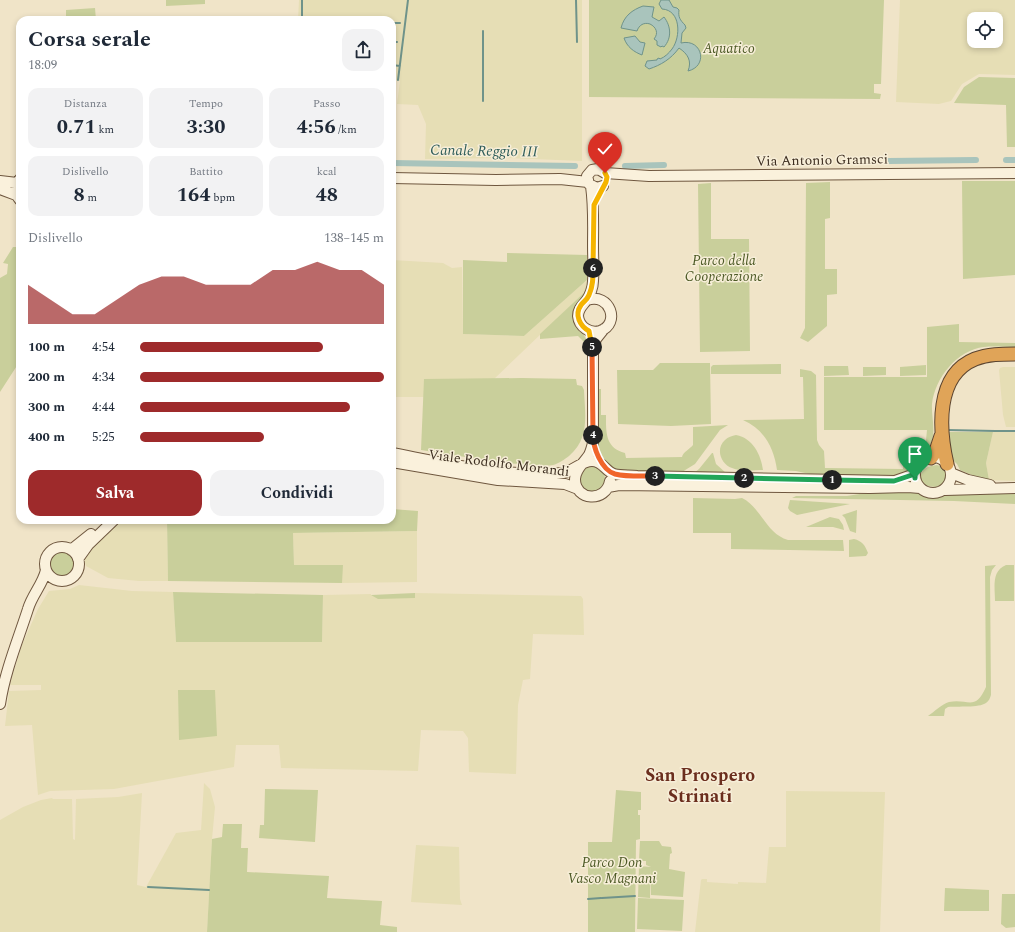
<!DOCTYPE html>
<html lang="it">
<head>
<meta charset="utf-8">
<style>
	body { margin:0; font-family:Spectral,serif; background:#f2f2f3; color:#1f2937; height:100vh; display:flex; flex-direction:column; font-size:15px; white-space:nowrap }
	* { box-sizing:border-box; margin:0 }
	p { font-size:13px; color:#747a83 }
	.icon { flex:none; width:22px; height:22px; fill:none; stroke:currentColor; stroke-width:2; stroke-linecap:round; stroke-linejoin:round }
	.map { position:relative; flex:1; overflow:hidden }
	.sheet { position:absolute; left:16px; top:16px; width:380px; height:508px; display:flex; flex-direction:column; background:#fff; border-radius:12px; box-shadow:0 2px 6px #0003 }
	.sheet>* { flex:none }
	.controls { position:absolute; left:967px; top:12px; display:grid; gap:8px }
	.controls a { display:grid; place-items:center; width:36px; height:36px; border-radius:8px; background:#fff; box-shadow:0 2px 6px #0003; font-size:20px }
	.pin { position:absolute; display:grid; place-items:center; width:34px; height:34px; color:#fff; margin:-41px -17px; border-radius:50% 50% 50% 0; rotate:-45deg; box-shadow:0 0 4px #0007 }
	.pin .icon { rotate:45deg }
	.km { position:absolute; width:20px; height:20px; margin:-10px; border-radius:50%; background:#222; color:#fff; font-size:11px; line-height:20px; text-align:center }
	.round { display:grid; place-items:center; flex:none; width:42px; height:42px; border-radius:12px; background:#f2f2f3 }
	.overview { display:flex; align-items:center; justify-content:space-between; height:68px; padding:0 12px }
	h1 { font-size:22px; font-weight:700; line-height:30px }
	.stats { display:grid; grid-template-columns:repeat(3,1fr); gap:6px; height:68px; padding:4px 12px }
	.stats div { display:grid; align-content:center; border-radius:10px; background:#f2f2f3; text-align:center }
	.stats b { font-size:20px; font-weight:700 }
	.stats small { font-size:11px; font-weight:400 }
	.stats p { font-size:11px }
	.chart { height:112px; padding:8px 12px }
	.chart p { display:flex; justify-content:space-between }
	.chart svg { width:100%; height:72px; margin-top:4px; fill:#9e2a2b; opacity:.7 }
	.button { display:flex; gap:8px; margin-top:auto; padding:8px 12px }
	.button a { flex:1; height:46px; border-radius:12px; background:#9e2a2b; color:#fff; font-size:16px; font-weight:700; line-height:46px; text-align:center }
	.button a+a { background:#f2f2f3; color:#1f2937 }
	ul { padding:0 12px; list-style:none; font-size:13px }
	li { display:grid; grid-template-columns:64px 48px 1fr; align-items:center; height:30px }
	li i { height:10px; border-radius:5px; background:#9e2a2b }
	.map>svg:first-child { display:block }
	.farmland { fill:#e6deb5; fill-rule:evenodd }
	.green { fill:#c9cf9b }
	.water { fill:#a9c4bc; stroke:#6f938a }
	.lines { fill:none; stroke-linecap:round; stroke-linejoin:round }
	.stream { stroke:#6f938a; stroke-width:2 }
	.canal { stroke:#a9c4bc; stroke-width:6 }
	.secondary-casing { stroke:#6f573f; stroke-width:12 }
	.highway-casing { stroke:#5b4430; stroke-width:15 }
	.secondary { stroke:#faf1dc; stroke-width:10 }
	.highway { stroke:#e0a458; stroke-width:13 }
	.split-1-casing { stroke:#fff; stroke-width:8 }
	.split-2-casing { stroke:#fff; stroke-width:8 }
	.split-3-casing { stroke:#fff; stroke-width:8 }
	.split-4-casing { stroke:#fff; stroke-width:8 }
	.split-5-casing { stroke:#fff; stroke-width:8 }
	.split-6-casing { stroke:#fff; stroke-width:8 }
	.split-7-casing { stroke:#fff; stroke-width:8 }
	.split-1 { stroke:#22a559; stroke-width:5 }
	.split-2 { stroke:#22a559; stroke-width:5 }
	.split-3 { stroke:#22a559; stroke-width:5 }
	.split-4 { stroke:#f0652b; stroke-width:5 }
	.split-5 { stroke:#f0652b; stroke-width:5 }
	.split-6 { stroke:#f5b400; stroke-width:5 }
	.split-7 { stroke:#f5b400; stroke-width:5 }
	.labels { text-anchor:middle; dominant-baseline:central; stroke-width:3; stroke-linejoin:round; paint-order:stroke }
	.park-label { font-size:14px; font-style:italic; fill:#4d5a26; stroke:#f7eed8 }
	.street-label { font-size:14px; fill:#3d2e20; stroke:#f7eed8 }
	.water-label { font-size:15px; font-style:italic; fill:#2f5d5a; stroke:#f7eed8 }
	.district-label { font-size:18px; font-weight:bold; fill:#6b2e1e; stroke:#f7eed8 }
</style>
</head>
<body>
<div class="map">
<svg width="1015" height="932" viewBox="0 0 1015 932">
	<rect width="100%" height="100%" fill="#f0e4c8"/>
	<path class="farmland" d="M299 0H582V161L505 158 425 159 426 124 418 105 397 104 400 81 392 79V20H298Z
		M900 0H1015V75L979 74 962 84 951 101 939 104 896 102ZM974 19H996V41H974Z
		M392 260 443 263 452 268 462 267 463 334 524 336 588 279V289L494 379H425L424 397H392Z
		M1003 367H1015V427H1006L1003 415 999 370 1000 368Z
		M1015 430V481L989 480 986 463 993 432Z
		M119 520H167L168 581H139L108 578 86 566 84 558 91 548Z
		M417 531V582L342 583V565H294L293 533Z
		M79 585 132 591 173 592 176 642 322 641 323 595 371 594V595L415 598V593L581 596 583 599 584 635 533 634 530 679 523 680 518 705 516 774 469 772 468 738 463 731 421 730 418 771 281 768 279 745H236L234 767 114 789 50 791 38 795 32 725 5 726 9 691 41 690V685H10L21 647 38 609 49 591 70 589Z
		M204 783 210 789 215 807 212 839 207 932H0V820L23 807 41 800 52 798 53 799H72L73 839 75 840 76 799 118 797 142 793 137 885 146 887 176 833 201 830Z
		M786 791 885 792 880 932H695L701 880 702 879H707V882L738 884V882L766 883 769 847H786Z
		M416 845 459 847 460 899 462 905 411 902Z"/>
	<path class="green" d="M166 0H205V4L166 6Z
		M589 0H884L881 84H874V93L881 94 880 99 589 97Z
		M95 8 96 20H66V10Z
		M979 77 1015 78V147H1007L1006 105 954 103 964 87Z
		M962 181H1015V275L963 279Z
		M830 182V218L825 219V269H837V294L827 295V326L808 342 800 338 805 328 806 183Z
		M711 183V239H749L750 351 700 352 698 184Z
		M13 247H20V361L0 392V278L7 274 8 264 3 263Z
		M507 253 587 255 588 279 524 336 463 334V260L507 262Z
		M588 289 578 305 583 333 587 341 586 344 578 336 540 339V334Z
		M959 324V342L1015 343V347C1005 347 994 346 984 347 957 350 935 378 932 404 931 419 939 440 925 451L927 430H824V377H927V327Z
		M660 363H710L711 424 671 426 618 424 617 370H653Z
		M781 364V374H711V367L713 365Z
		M926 365V375L900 376V367Z
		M824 366H848L849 375 824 376Z
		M863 367H886V375L863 376Z
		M800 369 811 371 816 375 817 440 819 445 824 451 825 468 903 469V452L909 464 907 472 900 477 814 475 796 471 777 470C774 448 764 429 743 420L804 419 803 377H800Z
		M522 378 576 379 577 385 582 386 584 390C585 415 590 438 569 456 565 459 558 464 553 465 542 467 515 463 503 463L421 450 424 379Z
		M599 389H601V415H606C606 432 605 448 625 453L626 458 682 457C683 452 690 449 693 445V427L728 425 720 430 695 464 682 472 618 471 614 470 601 458 596 447V397L599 394Z
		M948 432H993L986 463 989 480 979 478 960 470 957 464 951 458Z
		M736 435C753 438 761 455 763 470 754 470 741 472 732 468 721 464 715 449 725 440 728 437 732 436 736 435Z
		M712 453H713L716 464 726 473H694L699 469Z
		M937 465 946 468 948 472 946 481 937 487 926 486 920 480C920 469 928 466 937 465Z
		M579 479a13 13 0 1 1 26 0a13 13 0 1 1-26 0Z
		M916 492C927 499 938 498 949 492H1015V504L954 501 792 498 796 496H847L866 493Z
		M693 498 735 499 742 498C761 507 766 534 788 540H843L844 551 731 549V533H693Z
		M790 500 850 504 797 515 790 511 788 508Z
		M392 509 418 511 417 531 293 533 294 565H343L342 583 168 581 167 520H392Z
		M857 510 856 533 850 531 845 518 842 515Z
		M830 517 839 519 843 525 844 530 833 527H806Z
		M854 539C862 541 865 545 868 553L866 556 849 557V540Z
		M48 564a14 14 0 1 1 28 0a14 14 0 1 1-28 0Z
		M996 565 992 570 990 577 991 695C990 698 989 701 986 703 979 708 957 706 948 707L945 709 944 716H928C934 712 942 704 949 702 968 698 975 712 986 687L985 566Z
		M1006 565H1014V601H995C995 588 991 571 1006 565Z
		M173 592 323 595 322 642H176Z
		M415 593V598L378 599 371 595Z
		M178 690H215L217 736 179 740Z
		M265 789 318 790 315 842 259 838 260 825H264Z
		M616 790 641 792V810H638V815H640V839L636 840 635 932H588V842H612Z
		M223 824H242L241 848H248L247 872 329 876 327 898 382 901 380 925 397 927V932H207L212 839 222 837Z
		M640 841H659L662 846 671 847 672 853 670 854 669 869 685 872 683 897 651 895V867L650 898 638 897 639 866 651 867 646 865V861H639Z
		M945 888 989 890V911H944Z
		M1002 894H1015V927L1006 928 1001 924Z
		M638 898 684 900 682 931 637 929Z"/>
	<path class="water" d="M661 0H669L673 7 677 8 679 10C678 17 680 20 685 25L686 28 682 33 681 43C702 38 709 66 688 71 692 61 688 54 679 48 671 59 661 65 649 69L645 66 647 61 657 60V59L659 58 660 59C665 57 669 53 672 49 681 37 681 10 662 9L659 4Z
		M643 6 654 7 652 17 659 21 664 17C671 26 672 38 664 47L662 46 661 47 657 45V41L654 39C659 33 656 27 650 24 644 22 639 25 637 31L621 28C624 16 632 10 643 6Z
		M635 36 640 42 645 43 642 55C634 52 627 47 624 38Z"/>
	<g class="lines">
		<path class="stream" d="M576 0 577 42
			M306 17 353 20
			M302 20V0
			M392 23H400
			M392 42H397
			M392 65 400 66
			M398 80 408 0
			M483 101V31
			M947 430 995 431H1015
			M148 887 209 890
			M602 898 635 896
			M588 899 601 898"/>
		<path class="canal" d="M1006 160H1015
			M889 161 976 160
			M392 163 575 166
			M625 166 664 165"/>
		<g class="secondary-casing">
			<path id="secondary" d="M392 178 496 180 560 179 588 182
				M20 179C14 186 14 193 20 200
				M0 181 17 183
				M603 186 597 188 589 184 587 176 592 170 598 169 605 173 649 176 1015 173
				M0 189 16 195
				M587 300C610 292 621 324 600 331 590 334 579 327 578 316 578 309 582 306 586 301 590 296 593 287 593 281 594 270 593 258 593 247 593 226 594 207 591 186
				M604 329 596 339 593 349V443C592 447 591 451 589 455 584 463 575 469 575 479 575 501 606 503 610 481
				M392 453C445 463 509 478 563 473 573 471 582 461 592 461 603 461 605 471 614 474 621 476 630 475 637 476L895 481 915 474
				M915 475a18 18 0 1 1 36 0a18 18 0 1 1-36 0Z
				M392 462 498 480 565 484 578 489
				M951 473 968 480 990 485
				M608 487 619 485 870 488 908 487 920 488
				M945 490 1015 488
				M45 564a17 17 0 1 1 34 0a17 17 0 1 1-34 0Z
				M71 550 91 534
				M78 559 88 545 114 520
				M0 704C5 671 18 640 28 609 32 595 43 584 46 570"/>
		</g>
		<g class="highway-casing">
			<path id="highway" d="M931 458 936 451 941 436
				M947 464C939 430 935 375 975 359 988 354 1002 354 1015 354"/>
		</g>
		<use href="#secondary" class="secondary"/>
		<use href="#highway" class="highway"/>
	</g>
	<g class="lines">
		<g class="split-1-casing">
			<path id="split-1" d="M832 480 894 481 915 474V478"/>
		</g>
		<g class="split-2-casing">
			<path id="split-2" d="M744 478 832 480"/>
		</g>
		<g class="split-3-casing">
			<path id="split-3" d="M655 476 744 478"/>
		</g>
		<g class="split-4-casing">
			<path id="split-4" d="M593 435C593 447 601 470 615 474 627 477 643 476 655 476"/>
		</g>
		<g class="split-5-casing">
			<path id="split-5" d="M592 347 593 435"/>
		</g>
		<g class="split-6-casing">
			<path id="split-6" d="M592 347 589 331C580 326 574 315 581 305 584 301 587 300 589 295 593 286 593 278 593 268"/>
		</g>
		<g class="split-7-casing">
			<path id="split-7" d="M593 268 594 205 606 182 607 177 605 173"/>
		</g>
		<use href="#split-1" class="split-1"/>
		<use href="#split-2" class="split-2"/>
		<use href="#split-3" class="split-3"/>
		<use href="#split-4" class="split-4"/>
		<use href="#split-5" class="split-5"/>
		<use href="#split-6" class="split-6"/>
		<use href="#split-7" class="split-7"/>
	</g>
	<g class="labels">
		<g class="park-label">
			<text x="729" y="48">Aquatico</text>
			<text x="724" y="260">Parco della<tspan x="724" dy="16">Cooperazione</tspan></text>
			<text x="612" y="862">Parco Don<tspan x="612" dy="16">Vasco Magnani</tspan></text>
		</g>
		<g class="street-label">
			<text transform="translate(822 160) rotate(-1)">Via Antonio Gramsci</text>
			<text transform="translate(499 463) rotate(7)">Viale Rodolfo Morandi</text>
		</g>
		<g class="water-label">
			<text transform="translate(484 151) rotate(1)">Canale Reggio III</text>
		</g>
		<g class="district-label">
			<text x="700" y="775">San Prospero<tspan x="700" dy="21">Strinati</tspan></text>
		</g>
	</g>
</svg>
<div class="controls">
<a><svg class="icon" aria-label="locate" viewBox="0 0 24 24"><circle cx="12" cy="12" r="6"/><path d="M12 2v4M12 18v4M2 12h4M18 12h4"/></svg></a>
</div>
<div class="pin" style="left:915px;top:478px;background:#1e9e55"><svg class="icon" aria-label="arrive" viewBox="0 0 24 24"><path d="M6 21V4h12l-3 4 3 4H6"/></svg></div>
<div class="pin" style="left:605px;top:173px;background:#d93025"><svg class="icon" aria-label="check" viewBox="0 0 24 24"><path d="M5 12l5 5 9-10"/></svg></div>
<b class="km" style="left:832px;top:480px">1</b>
<b class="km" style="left:744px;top:478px">2</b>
<b class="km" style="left:655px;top:476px">3</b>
<b class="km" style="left:593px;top:435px">4</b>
<b class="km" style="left:592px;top:347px">5</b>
<b class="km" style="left:593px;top:268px">6</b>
<section class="sheet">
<div class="overview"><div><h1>Corsa serale</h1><p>18:09</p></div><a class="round"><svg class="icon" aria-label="share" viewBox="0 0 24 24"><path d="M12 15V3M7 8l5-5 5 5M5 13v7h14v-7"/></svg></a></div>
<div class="stats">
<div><p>Distanza</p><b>0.71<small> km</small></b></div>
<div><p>Tempo</p><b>3:30</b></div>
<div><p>Passo</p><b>4:56<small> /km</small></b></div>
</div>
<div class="stats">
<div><p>Dislivello</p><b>8<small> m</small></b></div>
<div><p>Battito</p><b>164<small> bpm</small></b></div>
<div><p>kcal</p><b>48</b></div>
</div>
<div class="chart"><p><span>Dislivello</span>138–145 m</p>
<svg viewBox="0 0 160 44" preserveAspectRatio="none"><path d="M0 44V20L10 29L20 38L30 38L40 29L50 20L60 15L70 15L80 20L90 20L100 20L110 11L120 11L130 6L140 11L150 11L160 20V44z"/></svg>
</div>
<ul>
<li><b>100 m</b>4:54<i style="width:75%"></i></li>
<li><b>200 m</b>4:34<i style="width:100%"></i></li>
<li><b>300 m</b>4:44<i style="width:86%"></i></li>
<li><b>400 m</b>5:25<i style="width:51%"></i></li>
</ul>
<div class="button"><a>Salva</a><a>Condividi</a></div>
</section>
</div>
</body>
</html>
